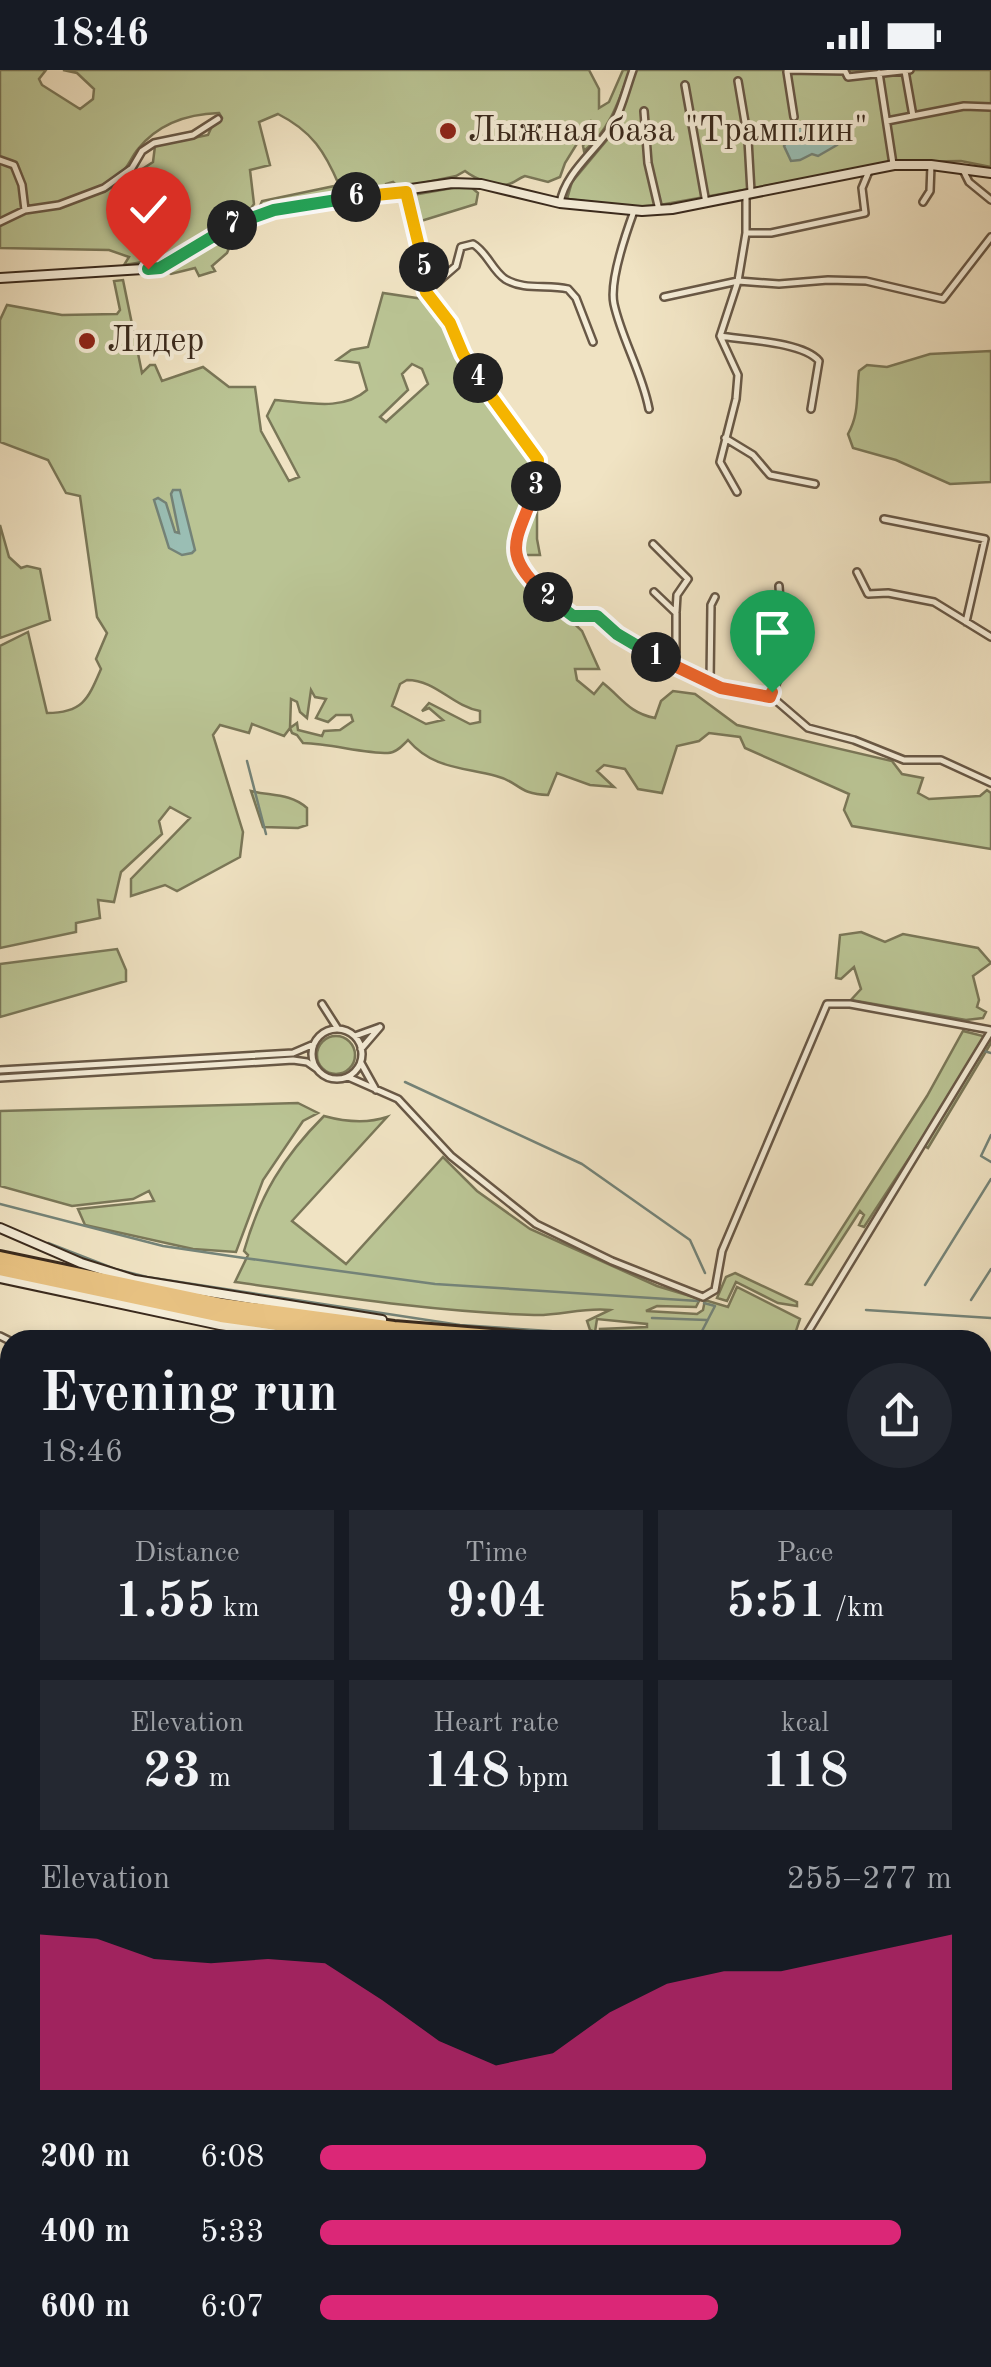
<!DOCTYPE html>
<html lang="en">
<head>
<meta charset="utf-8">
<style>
	body { margin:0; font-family:"Old Standard TT",serif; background:#242831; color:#f1f3f6; height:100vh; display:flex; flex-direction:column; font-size:38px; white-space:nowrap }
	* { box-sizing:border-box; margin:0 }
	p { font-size:32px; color:#9ea1a6 }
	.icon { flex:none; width:55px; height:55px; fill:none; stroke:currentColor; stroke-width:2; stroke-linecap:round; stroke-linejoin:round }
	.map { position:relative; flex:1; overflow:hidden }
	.drawer { position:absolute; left:0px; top:1260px; width:992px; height:1038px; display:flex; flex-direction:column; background:#171b24; border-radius:30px 30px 0 0; box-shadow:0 5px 15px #0003 }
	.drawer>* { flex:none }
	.pin { position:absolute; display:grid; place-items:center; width:85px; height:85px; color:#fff; margin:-102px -42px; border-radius:50% 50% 50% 0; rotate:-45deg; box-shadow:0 0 10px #0007 }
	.pin .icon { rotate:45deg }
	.km { position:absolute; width:50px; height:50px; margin:-25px; border-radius:50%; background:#222; color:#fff; font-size:28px; line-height:50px; text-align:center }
	.round { display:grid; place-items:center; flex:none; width:105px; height:105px; border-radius:52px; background:#242831 }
	.head { display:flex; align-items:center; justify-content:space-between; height:170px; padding:0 40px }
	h1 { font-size:55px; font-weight:700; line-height:75px }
	.metrics { display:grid; grid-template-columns:repeat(3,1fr); gap:15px; height:170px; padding:10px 40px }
	.metrics div { display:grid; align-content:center; border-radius:0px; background:#242831; text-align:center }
	.metrics b { font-size:50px; font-weight:700 }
	.metrics small { font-size:28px; font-weight:400 }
	.metrics p { font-size:28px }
	.chart { height:280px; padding:20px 40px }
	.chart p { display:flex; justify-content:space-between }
	.chart svg { width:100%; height:180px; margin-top:10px; fill:#db2777; opacity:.7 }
	ul { padding:0 40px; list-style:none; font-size:32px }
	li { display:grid; grid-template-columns:160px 120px 1fr; align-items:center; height:75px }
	li i { height:25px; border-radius:12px; background:#db2777 }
	.status { display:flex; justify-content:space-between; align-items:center; height:70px; padding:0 50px; background:#171b24; direction:ltr }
	.status svg { height:28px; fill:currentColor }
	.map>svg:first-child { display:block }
	.green { fill:#bac494; stroke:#7a7758; stroke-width:2.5; fill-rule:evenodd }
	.water { fill:#9abeb4; stroke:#748378; stroke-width:2.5 }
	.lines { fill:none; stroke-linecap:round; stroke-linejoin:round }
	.stream { stroke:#748378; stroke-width:2.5 }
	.river { stroke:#9abeb4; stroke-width:8 }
	.street-casing { stroke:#685846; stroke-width:10 }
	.secondary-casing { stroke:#3a2a1d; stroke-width:12 }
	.highway-casing { stroke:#3a2a1d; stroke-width:18 }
	.street { stroke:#f5edd8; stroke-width:5 }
	.secondary { stroke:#f5edd8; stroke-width:8 }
	.highway { stroke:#e8c282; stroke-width:12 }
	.split-1-casing { stroke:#fff; stroke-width:20 }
	.split-2-casing { stroke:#fff; stroke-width:20 }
	.split-3-casing { stroke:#fff; stroke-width:20 }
	.split-4-casing { stroke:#fff; stroke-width:20 }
	.split-5-casing { stroke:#fff; stroke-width:20 }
	.split-6-casing { stroke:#fff; stroke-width:20 }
	.split-7-casing { stroke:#fff; stroke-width:20 }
	.split-8-casing { stroke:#fff; stroke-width:20 }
	.split-1 { stroke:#f0652b; stroke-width:12 }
	.split-2 { stroke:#22a559; stroke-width:12 }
	.split-3 { stroke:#f0652b; stroke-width:12 }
	.split-4 { stroke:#f5b400; stroke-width:12 }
	.split-5 { stroke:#f5b400; stroke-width:12 }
	.split-6 { stroke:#f5b400; stroke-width:12 }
	.split-7 { stroke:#22a559; stroke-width:12 }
	.split-8 { stroke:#22a559; stroke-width:12 }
	.poi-dot { fill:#8f2418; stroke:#f5edd8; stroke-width:4 }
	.labels { text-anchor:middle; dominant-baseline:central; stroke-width:8; stroke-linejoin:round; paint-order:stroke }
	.poi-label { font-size:35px; fill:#3a2a1d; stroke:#f5edd8; text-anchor:start }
</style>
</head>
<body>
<div class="status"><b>18:46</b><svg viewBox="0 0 49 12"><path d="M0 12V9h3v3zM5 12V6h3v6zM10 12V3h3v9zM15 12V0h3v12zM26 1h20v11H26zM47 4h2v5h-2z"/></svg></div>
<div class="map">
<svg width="991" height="2297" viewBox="0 0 991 2297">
	<rect width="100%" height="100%" fill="#f0e3c3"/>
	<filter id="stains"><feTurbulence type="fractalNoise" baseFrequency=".002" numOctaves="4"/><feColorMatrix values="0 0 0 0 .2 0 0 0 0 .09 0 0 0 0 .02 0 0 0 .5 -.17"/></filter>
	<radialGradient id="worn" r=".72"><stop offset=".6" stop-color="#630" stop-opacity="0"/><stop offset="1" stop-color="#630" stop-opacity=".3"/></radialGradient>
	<path class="green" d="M0 0H46L39 9 42 15 80 39 93 29 94 19 77 3 63 0H589L599 19V38L609 32 623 0H630C619 30 610 60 584 81L583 76 595 52 591 51 565 93 560 107 548 112 525 106C519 108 514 113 509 114 496 118 474 108 465 101L456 106 399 118 393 112 386 114 385 119 259 138 262 131 339 115C325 82 312 61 278 44L259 52 270 95 250 100 254 134 249 141 162 189 124 195 129 187 109 180 0 178ZM219 43 222 48 212 56 208 65 155 76 153 92 130 107 124 100C130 93 132 86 138 79 158 54 187 44 219 43Z
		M636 0H991V97L961 91 898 92 660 135 633 137 567 129 572 112 617 58Z
		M458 117H471L478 123 476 134 421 151 413 140V125Z
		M226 166 232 171 227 183 212 196 215 201 199 206 195 198 171 204 167 201Z
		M123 210 142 303 150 295H155L162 311 203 297 229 317H255L261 361 289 411 299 407 267 346 275 330C306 332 342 342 367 320L359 293 337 290 351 280 368 277 383 223 423 229 448 261 475 311 534 389 524 458 527 462 537 430V469L540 485H512L513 495 582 561 599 599H575L577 610 594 624 603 613C622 628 629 643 655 648L661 631 673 621 695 624 737 655 892 691 902 704 923 708 918 723 929 729 980 726 987 720 991 723V779L852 756 844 740 849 724 745 678 740 667 709 663 699 671 677 676 662 723 638 719 625 699 604 695 597 701 614 717 590 715 557 703 548 725C517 724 520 712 496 706 462 697 433 699 408 670 403 675 396 683 388 683 362 683 332 674 303 673L297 665 292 663 290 658 297 653 298 660 322 666 324 661 340 660 353 651 351 645H336L328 652 316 648 326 629 315 627 311 620 307 648 300 642 297 632 291 629 290 658 284 666 252 654 249 663 220 655 213 665 243 762 240 787 177 821 165 815 131 826V809L190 748 170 737 159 751 162 764 121 802 114 832 98 830 100 848 76 853V862L0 878V576L28 562 47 643C83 643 88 629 101 599L96 589 107 563 97 547 80 426 66 423 48 390 0 372V250L7 235 62 245 117 244 120 240 114 211ZM412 294 422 299 428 314 386 352 380 347 408 320 402 304ZM407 610C436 610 452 636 480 641V652L470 654 429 633 422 641 429 638 443 650 426 654 392 636 400 614Z
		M991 281V412L950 414 896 390 853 378 848 364C860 343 856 323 859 301L867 295 887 297 930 284Z
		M0 455 9 487 21 498 27 496 40 499 50 550 0 568Z
		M251 721C270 726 290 723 307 738V755L298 758 263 757Z
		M861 862 885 872 903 864 978 878 991 893 973 906 979 930 977 937 986 942 983 948 966 950 851 930 861 919 854 897 841 909 836 908 840 865Z
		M117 879 126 900V911L0 947V894Z
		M963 961 991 968V973L928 1078 919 1073 864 1157 859 1155 864 1145 860 1141 812 1215 806 1214 927 1026Z
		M317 985a19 19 0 1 1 38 0a19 19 0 1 1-38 0Z
		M298 1033 318 1043 303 1051 263 1110 236 1182 193 1179 85 1155 78 1139 154 1131 149 1121 133 1129 72 1136 0 1116V1041Z
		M324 1046C346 1052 366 1054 387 1047L292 1151 346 1194 443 1087 477 1121 530 1159 657 1216 700 1229 696 1237 657 1236 646 1241 697 1244 703 1240 705 1230 728 1237 737 1217 800 1249 793 1270 600 1264V1259L647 1257V1254L597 1249 595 1262 590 1260 587 1251 610 1240C583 1237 560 1246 534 1245 434 1242 334 1226 235 1212L248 1185 244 1181C260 1125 283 1087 324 1046Z
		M735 1203 797 1232V1236L778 1233 736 1212 727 1231 717 1228 726 1207Z
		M991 1612V1971L983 1973 982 1614Z
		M0 1760 10 1761V1998L0 1992Z
		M0 1999 10 2004V2149L0 2154Z
		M0 2273 10 2274V2288H266L272 2297H0Z
		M613 2288H756L748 2297H621Z"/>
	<path class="water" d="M800 57 812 58 816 62 830 59 837 75 818 86 812 84 800 90 791 91 784 76 795 58Z
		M173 420H180L195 480 192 483 182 485 169 478 154 430 158 428 166 433 175 462 179 463 171 424Z"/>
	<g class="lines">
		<path class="stream" d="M247 691 266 764
			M984 981 991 983
			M405 1012 582 1094 690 1170 705 1203
			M991 1065 981 1086 991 1092
			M0 1134 163 1176 244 1188 435 1214 698 1231
			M48 1173 115 1199 147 1207 460 1255 684 1270
			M925 1215 991 1109
			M971 1230 991 1199
			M866 1240 991 1248
			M652 1248 707 1250
			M690 1270 702 1261 715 1236 704 1233
			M982 1491 991 1490
			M982 1613 991 1611
			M0 2295 10 2297
			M190 2297 195 2288"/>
		<path class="river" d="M0 1558 10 1549
			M215 2297V2288"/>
		<g class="street-casing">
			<path id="street" d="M787 0 845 1 848 7 910 0
				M905 1 913 46
				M787 2 794 47
				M879 3 893 94
				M738 11 748 70 751 122
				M685 15 706 133
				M644 41 648 93 659 140
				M887 51 964 36 991 37
				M0 90 14 95 22 115 25 140 0 152
				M963 100 969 112 991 130
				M405 122 423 183 422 209 426 222 450 253 472 300 538 390V410L517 466 518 495 529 510 573 547 597 546 617 564 644 581 721 618 772 627 808 658 854 670 904 690H941L991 713
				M923 132 930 121 931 95
				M560 133C565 104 593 83 609 60 621 43 626 19 633 0
				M25 140 59 135 104 118 132 98 142 81 154 73 193 65 218 49
				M634 141C626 163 609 211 614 234 622 270 642 302 649 339
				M747 163H771L865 143 862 118 869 101
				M426 222 456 196 461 177 473 174C487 182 492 200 505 209 525 221 547 214 568 219L576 228 593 272
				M664 227 738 211 779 214 828 210 866 211 943 229 991 167
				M720 266C745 270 803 272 819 291L811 339
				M725 368 753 385 770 405 815 414
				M737 422 720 392 736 329 738 305 720 266 738 211 746 163V124
				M884 449 985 469 966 552
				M653 474 688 509 677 525 676 542
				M857 502 868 524 888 523 934 532 991 567
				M654 522 676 543V581L655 585
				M710 612 711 535 715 527
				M770 627 784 597 779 516
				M322 934 338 959
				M312 984a25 25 0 1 1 50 0a25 25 0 1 1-50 0Z
				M355 966 380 957
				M361 979 380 957
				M361 993 376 1020
				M0 1000 293 983 314 974
				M348 1007 398 1029 451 1086 536 1154 612 1191 703 1227 715 1220 722 1181 827 934H850L991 960
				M0 1008 293 990 307 992 317 999
				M0 1266 10 1271
				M803 1270 991 961
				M982 1326 991 1322
				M982 1616 991 1614
				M982 1684 991 1682
				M982 1750 991 1748
				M982 1796 991 1823
				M982 1856 991 1854
				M982 1881 991 1879
				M982 1919 991 1918
				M982 1970 991 1968
				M0 2256 10 2250
				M593 2288 596 2297"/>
		</g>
		<g class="secondary-casing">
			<path id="secondary" d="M0 208 159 198 253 146 294 136 452 113 481 114 560 133 642 141 672 139 894 95H931L991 103
				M0 1158 81 1193 135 1210 382 1250
				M0 1208 220 1255 320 1270
				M982 1317 991 1318
				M366 2297 368 2288"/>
		</g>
		<g class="highway-casing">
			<path id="highway" d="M0 1188 223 1235 394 1258 541 1270
				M0 1199 221 1246 391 1270
				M982 1292H991
				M982 1307H991"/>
		</g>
		<use href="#street" class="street"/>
		<use href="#secondary" class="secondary"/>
		<use href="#highway" class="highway"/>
	</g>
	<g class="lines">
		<g class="split-1-casing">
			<path id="split-1" d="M656 587 721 618 770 627 772 622"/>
		</g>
		<g class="split-2-casing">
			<path id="split-2" d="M548 527 573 546H597L617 564 656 587"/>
		</g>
		<g class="split-3-casing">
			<path id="split-3" d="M536 416C518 471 497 481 548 527"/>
		</g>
		<g class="split-4-casing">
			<path id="split-4" d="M478 308 538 390 536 416"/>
		</g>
		<g class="split-5-casing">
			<path id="split-5" d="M424 197 422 208 426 222 450 253 463 284 478 308"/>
		</g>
		<g class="split-6-casing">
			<path id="split-6" d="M356 127 406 122 424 197"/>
		</g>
		<g class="split-7-casing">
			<path id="split-7" d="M232 155 274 140 356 127"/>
		</g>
		<g class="split-8-casing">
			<path id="split-8" d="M148 199 160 198 232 155"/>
		</g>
		<use href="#split-1" class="split-1"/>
		<use href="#split-2" class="split-2"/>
		<use href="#split-3" class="split-3"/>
		<use href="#split-4" class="split-4"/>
		<use href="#split-5" class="split-5"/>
		<use href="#split-6" class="split-6"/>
		<use href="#split-7" class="split-7"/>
		<use href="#split-8" class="split-8"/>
	</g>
	<g class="poi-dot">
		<circle cx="448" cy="61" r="10"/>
		<circle cx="87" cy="271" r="10"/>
	</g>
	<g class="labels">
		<g class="poi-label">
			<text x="468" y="61">Лыжная база "Трамплин"</text>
			<text x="107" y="271">Лидер</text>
		</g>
	</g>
	<rect width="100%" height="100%" filter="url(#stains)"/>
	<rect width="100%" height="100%" fill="url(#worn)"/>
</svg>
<div class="pin" style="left:772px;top:622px;background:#1e9e55"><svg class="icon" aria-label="arrive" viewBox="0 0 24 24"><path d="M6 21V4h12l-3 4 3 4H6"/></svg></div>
<div class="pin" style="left:148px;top:199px;background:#d93025"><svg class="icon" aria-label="check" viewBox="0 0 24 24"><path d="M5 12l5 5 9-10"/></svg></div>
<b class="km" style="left:656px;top:587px">1</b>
<b class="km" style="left:548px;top:527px">2</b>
<b class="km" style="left:536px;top:416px">3</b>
<b class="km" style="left:478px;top:308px">4</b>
<b class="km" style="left:424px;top:197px">5</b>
<b class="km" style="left:356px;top:127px">6</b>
<b class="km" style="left:232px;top:155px">7</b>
<section class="drawer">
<div class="head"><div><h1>Evening run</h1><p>18:46</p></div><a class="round"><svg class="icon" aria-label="share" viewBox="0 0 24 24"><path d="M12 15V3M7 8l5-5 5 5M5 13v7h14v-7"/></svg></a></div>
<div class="metrics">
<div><p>Distance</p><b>1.55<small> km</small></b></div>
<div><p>Time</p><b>9:04</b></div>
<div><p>Pace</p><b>5:51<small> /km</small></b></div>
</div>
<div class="metrics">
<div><p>Elevation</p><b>23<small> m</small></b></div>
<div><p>Heart rate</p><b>148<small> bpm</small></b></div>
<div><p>kcal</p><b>118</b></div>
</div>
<div class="chart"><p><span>Elevation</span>255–277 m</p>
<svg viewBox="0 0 160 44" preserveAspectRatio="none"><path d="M0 44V6L10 7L20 12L30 13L40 12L50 13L60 22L70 32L80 38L90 35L100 25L110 18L120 15L130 15L140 12L150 9L160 6V44z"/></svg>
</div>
<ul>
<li><b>200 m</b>6:08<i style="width:61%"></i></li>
<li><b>400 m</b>5:33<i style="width:92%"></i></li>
<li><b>600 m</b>6:07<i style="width:63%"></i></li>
</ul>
</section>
</div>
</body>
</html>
